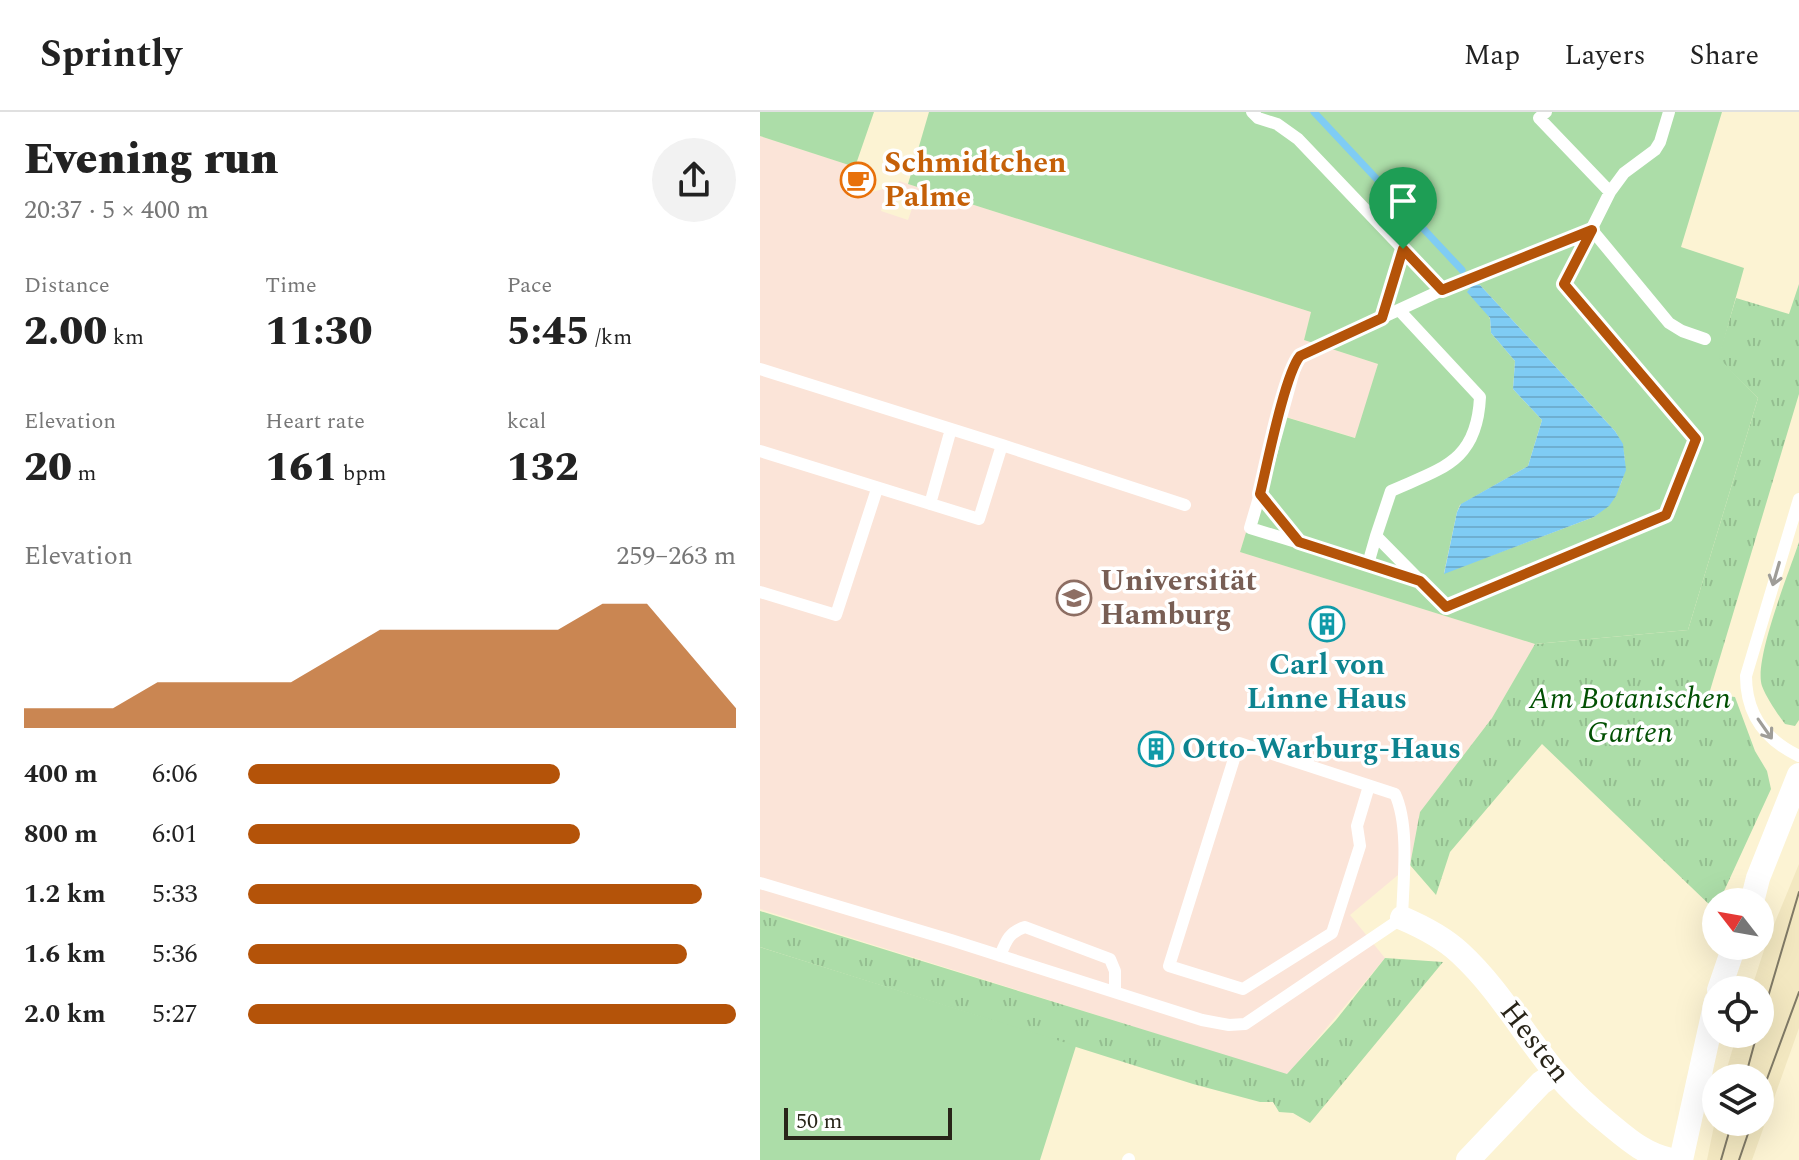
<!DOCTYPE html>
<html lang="en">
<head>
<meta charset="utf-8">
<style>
	body { margin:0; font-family:Spectral,serif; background:#f2f2f2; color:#222; height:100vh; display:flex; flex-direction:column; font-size:30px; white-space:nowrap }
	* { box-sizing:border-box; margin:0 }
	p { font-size:26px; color:#767676 }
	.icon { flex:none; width:44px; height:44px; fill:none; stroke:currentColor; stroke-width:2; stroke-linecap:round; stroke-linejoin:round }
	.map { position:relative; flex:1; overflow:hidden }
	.panel { display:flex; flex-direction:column; background:#fff; width:760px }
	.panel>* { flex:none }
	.needle { width:52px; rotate:301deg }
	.buttons { position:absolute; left:942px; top:776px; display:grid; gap:16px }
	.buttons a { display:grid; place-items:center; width:72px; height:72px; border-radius:50%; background:#fff; box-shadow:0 8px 32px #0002; font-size:40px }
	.scale { position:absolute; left:24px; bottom:20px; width:168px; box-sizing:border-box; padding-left:8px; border:4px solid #292519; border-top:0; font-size:22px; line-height:28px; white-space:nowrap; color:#292519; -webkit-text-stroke:6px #fff; paint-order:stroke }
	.pin { position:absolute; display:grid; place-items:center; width:68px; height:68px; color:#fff; margin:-82px -34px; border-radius:50% 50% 50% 0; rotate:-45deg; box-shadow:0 0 8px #0007 }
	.pin .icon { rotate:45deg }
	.round { display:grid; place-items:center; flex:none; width:84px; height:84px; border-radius:42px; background:#f2f2f2 }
	.headline { display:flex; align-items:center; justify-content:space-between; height:136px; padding:0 24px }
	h1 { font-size:44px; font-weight:800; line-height:60px }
	.metrics { display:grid; grid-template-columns:repeat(3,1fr); gap:12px; height:136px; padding:8px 24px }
	.metrics div { display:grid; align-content:center }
	.metrics b { font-size:40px; font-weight:800 }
	.metrics small { font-size:22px; font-weight:400 }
	.metrics p { font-size:22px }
	.chart { height:224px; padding:16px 24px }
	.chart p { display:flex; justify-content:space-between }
	.chart svg { width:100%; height:144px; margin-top:8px; fill:#b45309; opacity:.7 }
	ul { padding:0 24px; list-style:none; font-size:26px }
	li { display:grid; grid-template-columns:128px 96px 1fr; align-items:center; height:60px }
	li i { height:20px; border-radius:10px; background:#b45309 }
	header { display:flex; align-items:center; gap:48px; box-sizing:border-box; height:112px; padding:0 40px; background:#fff; border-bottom:2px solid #e0e0e0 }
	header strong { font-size:38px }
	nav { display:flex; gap:44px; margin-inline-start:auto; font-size:28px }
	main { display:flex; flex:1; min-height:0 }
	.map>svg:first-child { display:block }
	.built { fill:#f3e8c1 }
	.education { fill:#fbe4d8 }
	.grass { fill:url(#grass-tufts) }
	.garden { fill:#acdda8; fill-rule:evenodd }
	.water { fill:url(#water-rules) }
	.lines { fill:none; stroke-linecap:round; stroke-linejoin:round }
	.stream { stroke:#7fccf4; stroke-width:7 }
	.lane { stroke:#fff; stroke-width:12 }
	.street { stroke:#fff; stroke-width:24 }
	.tram { stroke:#807a66; stroke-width:2 }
	.oneway { stroke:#9f9d98 }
	.route-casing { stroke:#fff; stroke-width:16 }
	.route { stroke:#b45309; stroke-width:10 }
	.labels { text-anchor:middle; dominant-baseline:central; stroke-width:7; stroke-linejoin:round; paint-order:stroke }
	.food-label { font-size:30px; font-weight:bold; fill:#c56008; stroke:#fff; text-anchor:start }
	.education-label { font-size:30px; font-weight:bold; fill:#785e54; stroke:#fff; text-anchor:start }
	.culture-label { font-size:30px; font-weight:bold; fill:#0d838f; stroke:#fff }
	.park-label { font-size:30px; font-style:italic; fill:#025003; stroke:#fff }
	.street-label { font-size:30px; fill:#292519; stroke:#fff }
</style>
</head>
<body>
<header>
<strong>Sprintly</strong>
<nav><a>Map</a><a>Layers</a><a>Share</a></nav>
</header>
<main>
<section class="panel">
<div class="headline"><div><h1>Evening run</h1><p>20:37 · 5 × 400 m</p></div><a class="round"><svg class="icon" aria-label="share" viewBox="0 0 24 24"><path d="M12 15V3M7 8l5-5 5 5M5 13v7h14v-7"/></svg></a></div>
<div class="metrics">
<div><p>Distance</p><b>2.00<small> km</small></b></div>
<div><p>Time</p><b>11:30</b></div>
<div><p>Pace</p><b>5:45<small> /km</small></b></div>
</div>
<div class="metrics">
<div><p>Elevation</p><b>20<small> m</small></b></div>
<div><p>Heart rate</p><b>161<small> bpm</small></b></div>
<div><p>kcal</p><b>132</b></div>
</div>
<div class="chart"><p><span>Elevation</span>259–263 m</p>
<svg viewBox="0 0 160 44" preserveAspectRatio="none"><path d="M0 44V38L10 38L20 38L30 30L40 30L50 30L60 30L70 22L80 14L90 14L100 14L110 14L120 14L130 6L140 6L150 22L160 38V44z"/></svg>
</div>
<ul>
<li><b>400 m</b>6:06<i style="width:64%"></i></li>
<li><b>800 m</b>6:01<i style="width:68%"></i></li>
<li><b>1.2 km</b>5:33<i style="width:93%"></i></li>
<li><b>1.6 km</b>5:36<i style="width:90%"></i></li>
<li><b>2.0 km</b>5:27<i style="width:100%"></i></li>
</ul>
</section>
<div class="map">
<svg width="1039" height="1048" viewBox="0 0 1039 1048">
	<defs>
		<pattern id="grass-tufts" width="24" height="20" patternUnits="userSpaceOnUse" patternTransform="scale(2)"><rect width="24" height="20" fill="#acdda8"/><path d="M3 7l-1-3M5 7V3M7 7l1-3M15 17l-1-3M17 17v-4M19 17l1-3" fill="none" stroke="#94be90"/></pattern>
		<pattern id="water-rules" width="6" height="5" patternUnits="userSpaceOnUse" patternTransform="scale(2)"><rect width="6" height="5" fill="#7fccf4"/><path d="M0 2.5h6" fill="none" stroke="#6eafd1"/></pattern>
	</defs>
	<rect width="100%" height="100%" fill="#fcf3d3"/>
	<path class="built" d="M1039 752V916L992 1048H947L956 1004V1010H1000V966H964L977 922H1000V878H991L1006 832Z"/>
	<path class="education" d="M0 24 95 55 79 66 89 86 127 76 121 99 148 108 156 85 136 78 139 69 148 72 551 200 544 228 618 252 596 326 523 304 480 440 775 532 732 606 660 700 650 753 590 803 625 846 527 963 0 797Z"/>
	<path class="grass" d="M1039 172V282L949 582 975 585 995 639 1007 659 1011 677 959 790H956L955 798 782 632 690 740 676 783 650 753 660 700 732 606 775 532 928 518 998 286 958 246 976 186 1029 202Z
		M1039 430V608L1035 614 1025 612C1017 601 1007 587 1002 574 993 549 1030 458 1039 430Z
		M0 799 527 962 576 908 625 846 683 850 550 1011 533 1001 519 1000 513 990H500L433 972 0 835Z"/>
	<path class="garden" d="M0 0H114L95 55 0 24Z
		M169 0H962L921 135 984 156 959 246 998 286 928 518 775 532 480 440 522 304 595 326 618 252 544 228 551 200 148 72ZM712 172 720 173 855 319C875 351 863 383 834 405L684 461 697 400 700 393 768 354 782 308 753 277 755 249 731 221 730 207Z
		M0 835 316 934 280 1048H0Z"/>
	<path class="water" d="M713 172 720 173 855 319 863 332 866 358 856 384 849 394 834 405 684 462 697 400 701 392 768 354 782 308 753 277 755 249 731 221 730 206 707 180Z"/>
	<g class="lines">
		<path class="stream" d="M554 0 702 158"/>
		<path class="lane" d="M492 0 498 6 517 12 538 27 682 178 832 118
			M786 0 779 6 850 80
			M832 118 909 211 922 219 945 227
			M639 198 720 285C717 350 682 356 631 379L616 424 686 495 906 403 936 327 804 172 850 80 864 61 895 38 900 30 909 0
			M622 206 643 137
			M0 257 242 333 219 407 0 339
			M242 333 425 393
			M500 382 537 248 545 241 682 178
			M1039 387 986 564C986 602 1005 628 1039 644
			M170 392 191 317
			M616 424 608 452 657 468
			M539 430 500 382 490 416 608 452
			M0 480 76 503 117 377
			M0 771 191 828 442 908 469 913 485 912 642 806C643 771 650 714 635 682L479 631 409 854 483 877 572 821 600 734 597 714 609 674
			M240 844C246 829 249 820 265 815L350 847 355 859V880
			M368 1048 369 1047"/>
		<path class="street" d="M992 790 998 766 1039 663
			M642 806C663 815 683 825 700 841 738 876 763 921 795 960 812 980 833 999 853 1015 871 1030 887 1043 911 1048
			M959 878 974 834
			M708 1048 781 971 796 961
			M921 1048 956 889"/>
		<path class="tram" d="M1000 912 1039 780
			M985 966 997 922
			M1000 986 1039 880
			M961 1048 972 1010
			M979 1048 992 1010"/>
	</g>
	<defs><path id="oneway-shaft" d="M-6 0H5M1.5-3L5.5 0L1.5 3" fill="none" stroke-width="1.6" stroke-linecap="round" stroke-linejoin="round" transform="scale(2)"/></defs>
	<g class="oneway">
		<use href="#oneway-shaft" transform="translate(1016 462) rotate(106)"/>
		<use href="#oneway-shaft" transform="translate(1005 617) rotate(55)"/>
	</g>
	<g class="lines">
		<g class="route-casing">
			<path id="route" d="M832 118 804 172 936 327 906 403 686 495 660 469 539 430 500 382C507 353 525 262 540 244L622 206 643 137 682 178Z"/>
		</g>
		<use href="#route" class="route"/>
	</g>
	<defs>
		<g id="cafe-ring" transform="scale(1.8)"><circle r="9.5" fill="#fff" stroke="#e8710a" stroke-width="1.5"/><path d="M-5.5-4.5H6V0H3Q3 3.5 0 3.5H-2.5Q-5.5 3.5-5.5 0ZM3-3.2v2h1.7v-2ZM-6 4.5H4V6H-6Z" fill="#e8710a"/></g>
		<g id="university-ring" transform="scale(1.8)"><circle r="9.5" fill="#fff" stroke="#8d6e63" stroke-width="1.5"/><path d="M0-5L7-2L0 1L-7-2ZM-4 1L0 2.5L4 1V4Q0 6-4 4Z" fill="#8d6e63"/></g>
		<g id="building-ring" transform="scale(1.8)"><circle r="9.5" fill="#fff" stroke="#0f9aa8" stroke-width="1.5"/><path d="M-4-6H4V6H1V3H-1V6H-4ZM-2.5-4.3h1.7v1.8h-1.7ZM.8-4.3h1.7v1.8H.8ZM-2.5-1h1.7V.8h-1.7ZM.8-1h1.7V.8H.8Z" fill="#0f9aa8"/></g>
	</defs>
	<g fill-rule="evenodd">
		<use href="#cafe-ring" x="98" y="68"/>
		<use href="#university-ring" x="314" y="486"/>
		<use href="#building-ring" x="567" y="512"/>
		<use href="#building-ring" x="396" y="637"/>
	</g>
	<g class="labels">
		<g class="food-label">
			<text x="124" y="51">Schmidtchen<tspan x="124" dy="34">Palme</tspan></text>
		</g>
		<g class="education-label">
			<text x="340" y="469">Universität<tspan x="340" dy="34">Hamburg</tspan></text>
		</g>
		<g class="culture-label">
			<text x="567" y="553">Carl von<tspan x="567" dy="34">Linne Haus</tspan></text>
			<text x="422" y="637" text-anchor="start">Otto-Warburg-Haus</text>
		</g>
		<g class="park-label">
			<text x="870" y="587">Am Botanischen<tspan x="870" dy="34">Garten</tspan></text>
		</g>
		<g class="street-label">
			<text transform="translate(775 930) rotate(52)">Hesten</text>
		</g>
	</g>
</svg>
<div class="buttons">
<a><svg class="needle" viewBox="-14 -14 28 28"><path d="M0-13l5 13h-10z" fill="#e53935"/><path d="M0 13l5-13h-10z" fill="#767676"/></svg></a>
<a><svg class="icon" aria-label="locate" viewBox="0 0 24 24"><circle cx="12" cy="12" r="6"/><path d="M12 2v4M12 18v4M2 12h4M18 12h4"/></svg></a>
<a><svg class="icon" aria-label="layers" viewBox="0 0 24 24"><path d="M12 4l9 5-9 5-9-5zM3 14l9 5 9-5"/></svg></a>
</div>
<div class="scale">50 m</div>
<div class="pin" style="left:643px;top:137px;background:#1e9e55"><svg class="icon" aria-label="arrive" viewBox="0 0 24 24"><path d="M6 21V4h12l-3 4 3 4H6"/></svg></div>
</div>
</main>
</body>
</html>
